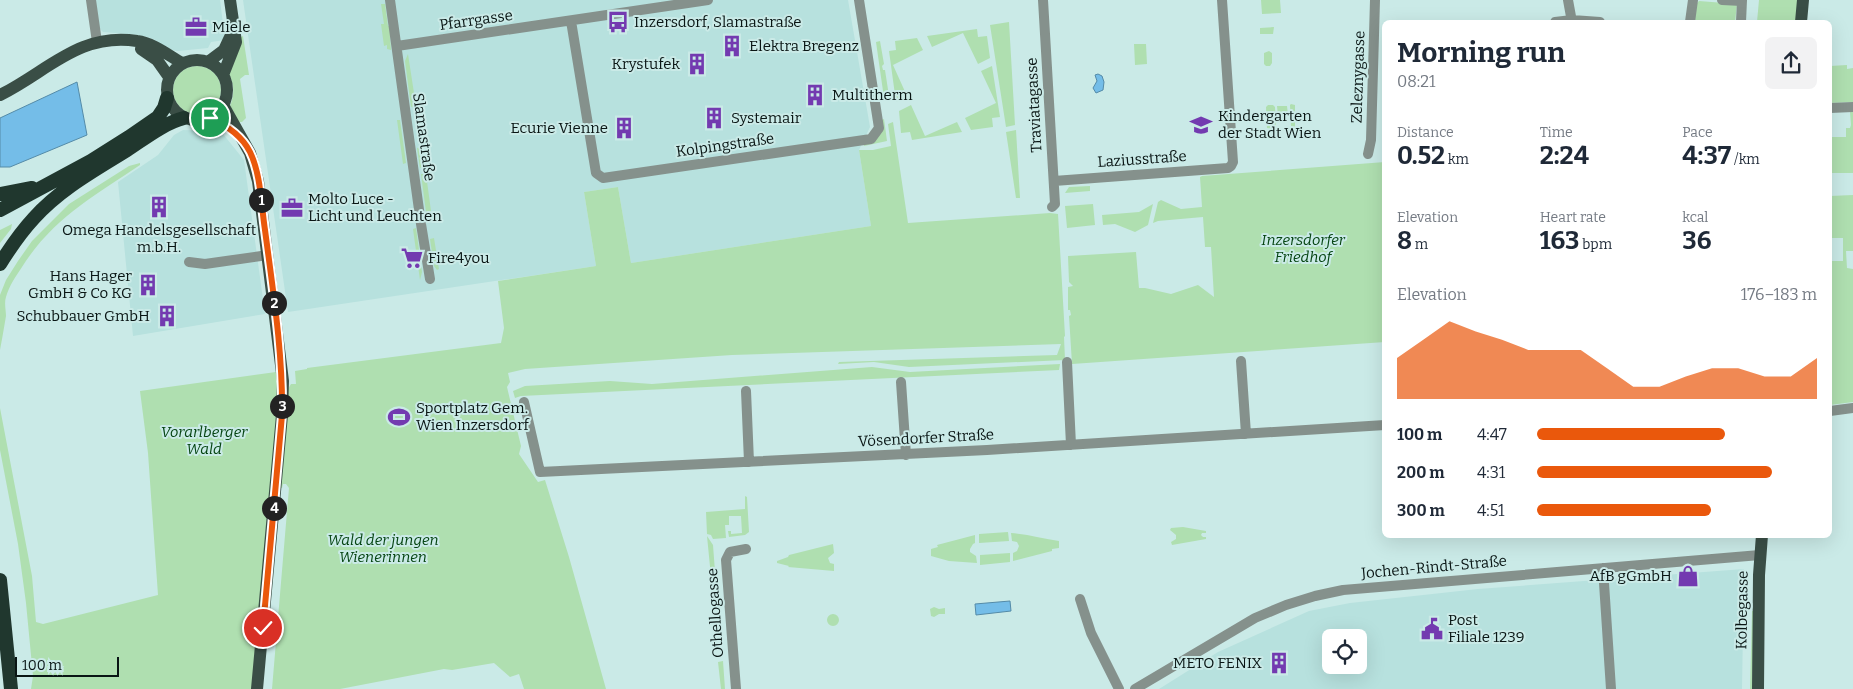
<!DOCTYPE html>
<html lang="en">
<head>
<meta charset="utf-8">
<style>
	body { margin:0; font-family:Bitter,serif; background:#f2f2f3; color:#1f2937; height:100vh; display:flex; flex-direction:column; font-size:19px; white-space:nowrap }
	* { box-sizing:border-box; margin:0 }
	p { font-size:16px; color:#747a83 }
	.icon { flex:none; width:28px; height:28px; fill:none; stroke:currentColor; stroke-width:2; stroke-linecap:round; stroke-linejoin:round }
	.map { position:relative; flex:1; overflow:hidden }
	.panel { position:absolute; left:1382px; top:20px; width:450px; height:518px; display:flex; flex-direction:column; background:#fff; border-radius:8px; box-shadow:0 5px 20px #0002 }
	.panel>* { flex:none }
	.controls { position:absolute; left:1322px; top:629px; display:grid; gap:10px }
	.controls a { display:grid; place-items:center; width:45px; height:45px; border-radius:8px; background:#fff; box-shadow:0 5px 20px #0002; font-size:25px }
	.scale { position:absolute; left:15px; bottom:12px; width:104px; box-sizing:border-box; padding-left:5px; border:2px solid #091514; border-top:0; font-size:14px; line-height:18px; white-space:nowrap; color:#091514; -webkit-text-stroke:4px #caeae7; paint-order:stroke }
	.pin { position:absolute; display:grid; place-items:center; width:42px; height:42px; color:#fff; margin:-21px; border:2px solid #fff; border-radius:50%; box-shadow:0 1px 5px #0007 }
	.km { position:absolute; width:25px; height:25px; margin:-12px; border-radius:50%; background:#222; color:#fff; font-size:14px; line-height:25px; text-align:center }
	.round { display:grid; place-items:center; flex:none; width:52px; height:52px; border-radius:8px; background:#f2f2f3 }
	.overview { display:flex; align-items:center; justify-content:space-between; height:85px; padding:0 15px }
	h1 { font-size:28px; font-weight:700; line-height:38px }
	.figures { display:grid; grid-template-columns:repeat(3,1fr); gap:8px; height:85px; padding:5px 15px }
	.figures div { display:grid; align-content:center }
	.figures b { font-size:25px; font-weight:700 }
	.figures small { font-size:14px; font-weight:400 }
	.figures p { font-size:14px }
	.chart { height:140px; padding:10px 15px }
	.chart p { display:flex; justify-content:space-between }
	.chart svg { width:100%; height:90px; margin-top:5px; fill:#ea580c; opacity:.7 }
	ul { padding:0 15px; list-style:none; font-size:16px }
	li { display:grid; grid-template-columns:80px 60px 1fr; align-items:center; height:38px }
	li i { height:12px; border-radius:6px; background:#ea580c }
	.map>svg:first-child { display:block }
	.built { fill:#b7e1de; fill-rule:evenodd }
	.green { fill:#afdfb0 }
	.water { fill:#74bde8; stroke:#548ba8 }
	.lines { fill:none; stroke-linecap:round; stroke-linejoin:round }
	.minor { stroke:#85918c; stroke-width:10 }
	.major { stroke:#3a4e46; stroke-width:12 }
	.highway { stroke:#20372e; stroke-width:14 }
	.route-casing { stroke:#fff; stroke-width:10 }
	.route { stroke:#ea580c; stroke-width:6 }
	.labels { text-anchor:middle; dominant-baseline:central; stroke-width:4; stroke-linejoin:round; paint-order:stroke }
	.street-label { font-size:15px; fill:#091514; stroke:#caeae7 }
	.poi-label { font-size:15px; fill:#091514; stroke:#caeae7; text-anchor:start }
	.park-label { font-size:15px; font-style:italic; fill:#064512; stroke:#caeae7 }
</style>
</head>
<body>
<div class="map">
<svg width="1853" height="689" viewBox="0 0 1853 689">
	<rect width="100%" height="100%" fill="#caeae7"/>
	<path class="built" d="M89 0H220L225 40 211 42 208 48 178 51 170 50 153 39 139 35 103 32 100 29Z
		M243 0H848L870 127 859 150 871 226 631 263 618 187 584 192 596 266 288 312Z
		M183 130 212 131 223 134 244 160 265 314 133 336 118 182 158 155 174 135Z
		M1744 569 1742 689H1159L1218 652 1309 611 1350 603 1478 589ZM1331 638H1359V665H1331Z"/>
	<path class="green" d="M1261 0H1280L1281 13 1262 14Z
		M1759 0H1799L1798 22H1757Z
		M1699 1 1737 4 1735 22H1694L1697 3Z
		M381 4H385L388 26H390L392 36 390 37 391 50 387 49V45L384 46 381 24H384Z
		M1009 22 1015 125 1006 127 990 25Z
		M1274 27 1273 34H1260V28Z
		M977 29 978 37 987 36 990 58 978 64 963 33 932 47 927 36Z
		M243 36 249 75H245L240 79 246 118 242 122H238L230 106C234 96 235 85 229 75L241 37Z
		M917 38 923 50 893 65 907 96 896 102 889 51 896 50 895 41Z
		M880 41 884 64 882 66 883 70H885L889 96 884 98 876 42Z
		M1134 44H1146L1147 64 1135 65Z
		M1269 51 1272 53V63L1270 66H1266L1264 64V53Z
		M408 54 416 106 411 107 405 61Z
		M1847 65V69L1853 68V102L1830 103V66Z
		M173 90a24 24 0 1 1 48 0a24 24 0 1 1-48 0Z
		M992 66 1000 117 992 118 993 127 971 130 965 118 996 103 981 71Z
		M1291 104 1295 105V128L1291 126 1290 105Z
		M911 105 925 136 957 122 962 132 912 140 910 132 901 133 899 111Z
		M1268 105H1273L1275 107 1276 127 1275 129 1267 128 1266 107Z
		M1277 106H1287L1288 115 1278 116Z
		M1853 111V173H1830V137H1846V128H1850L1851 125 1850 112Z
		M884 119 887 141 864 146V144L882 120Z
		M397 120H400L406 163 403 164Z
		M893 122 908 223 1050 213 1058 214 1065 336 1064 337 1065 360 909 367 874 362 838 364 839 362 1057 355 1061 344 732 355 525 369 508 373 510 382 507 387 521 446 519 454 538 482 545 480 569 557 606 689H524L519 674 510 677 494 663 452 670 444 669 340 689H272L289 488 286 484H283L282 488H279L288 389 291 384H296L295 371 307 369V368L501 343 504 328 498 281 596 266 584 192 618 187 631 263 871 226 859 150H873L891 146 888 124Z
		M1016 130 1020 198H1016L1006 132Z
		M421 147 424 167 420 168 417 148Z
		M1385 162V342L1072 364 1069 316 1071 315 1070 310H1068V287L1073 286 1069 282 1068 256 1136 252 1139 288H1145L1171 294 1198 285 1214 297 1211 247H1205L1203 217 1158 221 1153 223 1158 202 1161 200 1181 209 1202 207 1200 177 1202 176Z
		M140 163V165C94 196 53 218 22 267 16 276 9 286 6 297 4 303 6 310 6 316 4 328 2 339 0 350V295L6 280 18 261 32 241 69 204 129 166Z
		M421 174H426L431 211 426 212Z
		M1090 186V191L1065 193 1069 187Z
		M1853 195V251H1846L1847 268 1853 269V402L1830 405V261H1843V238H1830V196Z
		M1093 204 1095 225 1067 228 1065 206Z
		M1153 204 1148 225 1135 232 1115 224 1103 225 1102 215 1139 212Z
		M12 224 11 229 0 243V230Z
		M416 228 422 272 420 280 413 229Z
		M434 238 439 269 437 270 434 266 430 239Z
		M1060 364 1059 370 521 396 515 398 513 391 525 386 610 381 652 384 872 367 910 372Z
		M276 372 278 396 254 689H31L33 676 26 603 18 544 0 450V408L32 576 36 622 43 624 158 595 148 453 140 391Z
		M745 496 747 497 749 532 745 535 729 537 728 531H731V534L742 533 741 516H729V525H725L726 538 713 539 711 535 707 534 706 512 745 509Z
		M1183 527 1206 531V533H1202L1201 535 1203 537H1206V539L1172 545 1171 542 1176 539V535L1170 530 1171 528Z
		M1008 532 1009 541 979 543V534Z
		M1011 533C1028 534 1044 539 1059 541V548L1052 549V551L1013 561V553L1017 551 1019 546 1017 542 1012 541Z
		M975 535V543L973 544 970 549V552L976 556 977 563 949 561 931 556V549L938 547 937 545Z
		M707 536 713 545 717 598 713 597Z
		M833 544 834 553 828 558 830 563 834 564V571L788 567 789 566 777 563V561L788 557 789 555Z
		M1010 553V562L980 565V555Z
		M934 607 939 609 945 608V614H939L934 617 931 616 930 609Z
		M1752 611H1754L1752 689H1750Z
		M827 620a6 6 0 1 1 12 0a6 6 0 1 1-12 0Z
		M723 661 725 689H721L718 662Z"/>
	<path class="water" d="M1098 74 1102 76 1104 82 1103 90 1096 93 1093 88 1097 81 1095 75Z
		M77 82 87 135 10 167H0V118Z
		M1010 601 1011 611 976 615 975 604Z"/>
	<g class="lines">
		<path class="minor" d="M91 0 97 42
			M390 0 421 224 430 279
			M1043 0 1055 204 1052 207
			M1568 0 1572 22
			M1722 0 1742 1
			M571 21 596 173 603 178 871 139 879 128 859 0
			M1555 22 1572 20 1600 22
			M1690 22 1693 0
			M1741 22 1742 0
			M397 46 708 0
			M1830 108 1853 107
			M1368 154 1371 140 1375 0
			M1054 181 1228 168 1231 166 1233 162 1222 0
			M189 262 205 264 268 255
			M1241 361 1246 434
			M1067 362 1071 445
			M901 382 906 455
			M746 391 749 462
			M524 402 540 472 987 450 1385 425
			M1830 411 1853 408
			M1603 568 1611 689
			M1080 599 1091 633 1119 689
			M736 689 726 560 730 552 746 549
			M1135 689 1255 618 1286 605 1315 596 1343 590 1415 584 1760 555"/>
		<path class="major" d="M1801 22 1803 0
			M141 49 157 60 169 77
			M167 90a30 30 0 1 1 60 0a30 30 0 1 1-60 0Z
			M208 62 224 50 231 35
			M223 75 236 42 230 0
			M0 95C47 72 79 32 137 41 153 43 168 55 182 63
			M223 105 250 153 258 181 283 381 282 415 257 689
			M1758 689 1759 575 1762 535"/>
		<path class="highway" d="M0 194 32 188
			M0 210 91 161 129 137 158 117 164 108 167 98
			M0 264C10 248 21 232 34 218 60 189 95 170 127 150 144 139 164 123 184 118
			M0 580 11 689"/>
	</g>
	<g class="lines">
		<g class="route-casing">
			<path id="route" d="M210 118C226 125 242 136 250 152 261 175 261 204 265 230 273 291 283 353 282 415L263 628"/>
		</g>
		<use href="#route" class="route"/>
	</g>
	<defs>
		<g id="bus-bare" transform="scale(1.725)"><path d="M-5-6H5V4H4V6H2V4H-2V6H-4V4H-5ZM-3.5-4V0h7V-4ZM-3.5 1.2v1.5H-2V1.2ZM2 1.2v1.5H3.5V1.2Z" fill="#733ab0" stroke="#caeae7" stroke-width="2.5" paint-order="stroke"/></g>
		<g id="office-bare" transform="scale(1.725)"><path d="M-6-3h4V-5.5h4V-3h4V5H-6ZM-1-4.5V-3h2v-1.5ZM-6 0V1H6V0Z" fill="#733ab0" stroke="#caeae7" stroke-width="2.5" paint-order="stroke"/></g>
		<g id="building-bare" transform="scale(1.725)"><path d="M-4-6H4V6H1V3H-1V6H-4ZM-2.5-4.3h1.7v1.8h-1.7ZM.8-4.3h1.7v1.8H.8ZM-2.5-1h1.7V.8h-1.7ZM.8-1h1.7V.8H.8Z" fill="#733ab0" stroke="#caeae7" stroke-width="2.5" paint-order="stroke"/></g>
		<g id="school-bare" transform="scale(1.725)"><path d="M0-5L7-2L0 1L-7-2ZM-4 1L0 2.5L4 1V4Q0 6-4 4Z" fill="#733ab0" stroke="#caeae7" stroke-width="2.5" paint-order="stroke"/></g>
		<g id="supermarket-bare" transform="scale(1.725)"><path d="M-6-5.5h2.5l.6 2H6L4.5 2H-2.5L-4.4-4H-6ZM-1.5 3.2a1.3 1.3 0 1 0 .1 0ZM3 3.2a1.3 1.3 0 1 0 .1 0Z" fill="#733ab0" stroke="#caeae7" stroke-width="2.5" paint-order="stroke"/></g>
		<g id="stadium-bare" transform="scale(1.725)"><path d="M0-5a6.5 5 0 1 0 0 10a6.5 5 0 1 0 0-10ZM-3.5-1.8h7v3.6h-7Z" fill="#733ab0" stroke="#caeae7" stroke-width="2.5" paint-order="stroke"/></g>
		<g id="shop-bare" transform="scale(1.725)"><path d="M-5-2.5h2.3a2.7 3.5 0 0 1 5.4 0H5L5.5 6h-11ZM-1.5-2.5h3a1.5 2.3 0 0 0-3 0Z" fill="#733ab0" stroke="#caeae7" stroke-width="2.5" paint-order="stroke"/></g>
		<g id="civic-bare" transform="scale(1.725)"><path d="M-.6-6.5H3V-4.5H.6V-3L4-1V1h2V6H-6V1h2V-1L-.6-3ZM-1.2 2.5V6h2.4V2.5Z" fill="#733ab0" stroke="#caeae7" stroke-width="2.5" paint-order="stroke"/></g>
	</defs>
	<g fill-rule="evenodd">
		<use href="#bus-bare" x="618" y="22"/>
		<use href="#office-bare" x="196" y="27"/>
		<use href="#building-bare" x="732" y="46"/>
		<use href="#building-bare" x="697" y="64"/>
		<use href="#building-bare" x="815" y="95"/>
		<use href="#building-bare" x="714" y="118"/>
		<use href="#school-bare" x="1201" y="125"/>
		<use href="#building-bare" x="624" y="128"/>
		<use href="#building-bare" x="159" y="207"/>
		<use href="#office-bare" x="292" y="208"/>
		<use href="#supermarket-bare" x="412" y="258"/>
		<use href="#building-bare" x="148" y="285"/>
		<use href="#building-bare" x="167" y="316"/>
		<use href="#stadium-bare" x="399" y="417"/>
		<use href="#shop-bare" x="1688" y="576"/>
		<use href="#civic-bare" x="1432" y="629"/>
		<use href="#building-bare" x="1279" y="663"/>
	</g>
	<g class="labels">
		<g class="street-label">
			<text transform="translate(476 20) rotate(-8)">Pfarrgasse</text>
			<text transform="translate(1358 77) rotate(-88)">Zeleznygasse</text>
			<text transform="translate(1034 105) rotate(-93)">Traviatagasse</text>
			<text transform="translate(424 137) rotate(82)">Slamastraße</text>
			<text transform="translate(725 145) rotate(-8)">Kolpingstraße</text>
			<text transform="translate(1142 159) rotate(-4)">Laziusstraße</text>
			<text transform="translate(926 438) rotate(-3)">Vösendorfer Straße</text>
			<text transform="translate(1434 567) rotate(-5)">Jochen-Rindt-Straße</text>
			<text transform="translate(1742 610) rotate(-89)">Kolbegasse</text>
			<text transform="translate(715 613) rotate(-94)">Othellogasse</text>
		</g>
		<g class="poi-label">
			<text x="634" y="22">Inzersdorf, Slamastraße</text>
			<text x="212" y="27">Miele</text>
			<text x="749" y="46">Elektra Bregenz</text>
			<text x="680" y="64" text-anchor="end">Krystufek</text>
			<text x="832" y="95">Multitherm</text>
			<text x="1218" y="116">Kindergarten<tspan x="1218" dy="17">der Stadt Wien</tspan></text>
			<text x="731" y="118">Systemair</text>
			<text x="608" y="128" text-anchor="end">Ecurie Vienne</text>
			<text x="308" y="199">Molto Luce -<tspan x="308" dy="17">Licht und Leuchten</tspan></text>
			<text x="159" y="230" text-anchor="middle">Omega Handelsgesellschaft<tspan x="159" dy="17">m.b.H.</tspan></text>
			<text x="428" y="258">Fire4you</text>
			<text x="132" y="276" text-anchor="end">Hans Hager<tspan x="132" dy="17">GmbH &amp; Co KG</tspan></text>
			<text x="150" y="316" text-anchor="end">Schubbauer GmbH</text>
			<text x="416" y="408">Sportplatz Gem.<tspan x="416" dy="17">Wien Inzersdorf</tspan></text>
			<text x="1672" y="576" text-anchor="end">AfB gGmbH</text>
			<text x="1448" y="620">Post<tspan x="1448" dy="17">Filiale 1239</tspan></text>
			<text x="1262" y="663" text-anchor="end">METO FENIX</text>
		</g>
		<g class="park-label">
			<text x="1303" y="240">Inzersdorfer<tspan x="1303" dy="17">Friedhof</tspan></text>
			<text x="204" y="432">Vorarlberger<tspan x="204" dy="17">Wald</tspan></text>
			<text x="383" y="540">Wald der jungen<tspan x="383" dy="17">Wienerinnen</tspan></text>
		</g>
	</g>
</svg>
<div class="controls">
<a><svg class="icon" aria-label="locate" viewBox="0 0 24 24"><circle cx="12" cy="12" r="6"/><path d="M12 2v4M12 18v4M2 12h4M18 12h4"/></svg></a>
</div>
<div class="scale">100 m</div>
<div class="pin" style="left:210px;top:118px;background:#1e9e55"><svg class="icon" aria-label="arrive" viewBox="0 0 24 24"><path d="M6 21V4h12l-3 4 3 4H6"/></svg></div>
<div class="pin" style="left:263px;top:628px;background:#d93025"><svg class="icon" aria-label="check" viewBox="0 0 24 24"><path d="M5 12l5 5 9-10"/></svg></div>
<b class="km" style="left:261px;top:200px">1</b>
<b class="km" style="left:274px;top:303px">2</b>
<b class="km" style="left:282px;top:406px">3</b>
<b class="km" style="left:274px;top:508px">4</b>
<section class="panel">
<div class="overview"><div><h1>Morning run</h1><p>08:21</p></div><a class="round"><svg class="icon" aria-label="share" viewBox="0 0 24 24"><path d="M12 15V3M7 8l5-5 5 5M5 13v7h14v-7"/></svg></a></div>
<div class="figures">
<div><p>Distance</p><b>0.52<small> km</small></b></div>
<div><p>Time</p><b>2:24</b></div>
<div><p>Pace</p><b>4:37<small> /km</small></b></div>
</div>
<div class="figures">
<div><p>Elevation</p><b>8<small> m</small></b></div>
<div><p>Heart rate</p><b>163<small> bpm</small></b></div>
<div><p>kcal</p><b>36</b></div>
</div>
<div class="chart"><p><span>Elevation</span>176–183 m</p>
<svg viewBox="0 0 160 44" preserveAspectRatio="none"><path d="M0 44V24L10 15L20 6L30 11L40 15L50 20L60 20L70 20L80 29L90 38L100 38L110 33L120 29L130 29L140 33L150 33L160 24V44z"/></svg>
</div>
<ul>
<li><b>100 m</b>4:47<i style="width:67%"></i></li>
<li><b>200 m</b>4:31<i style="width:84%"></i></li>
<li><b>300 m</b>4:51<i style="width:62%"></i></li>
</ul>
</section>
</div>
</body>
</html>
